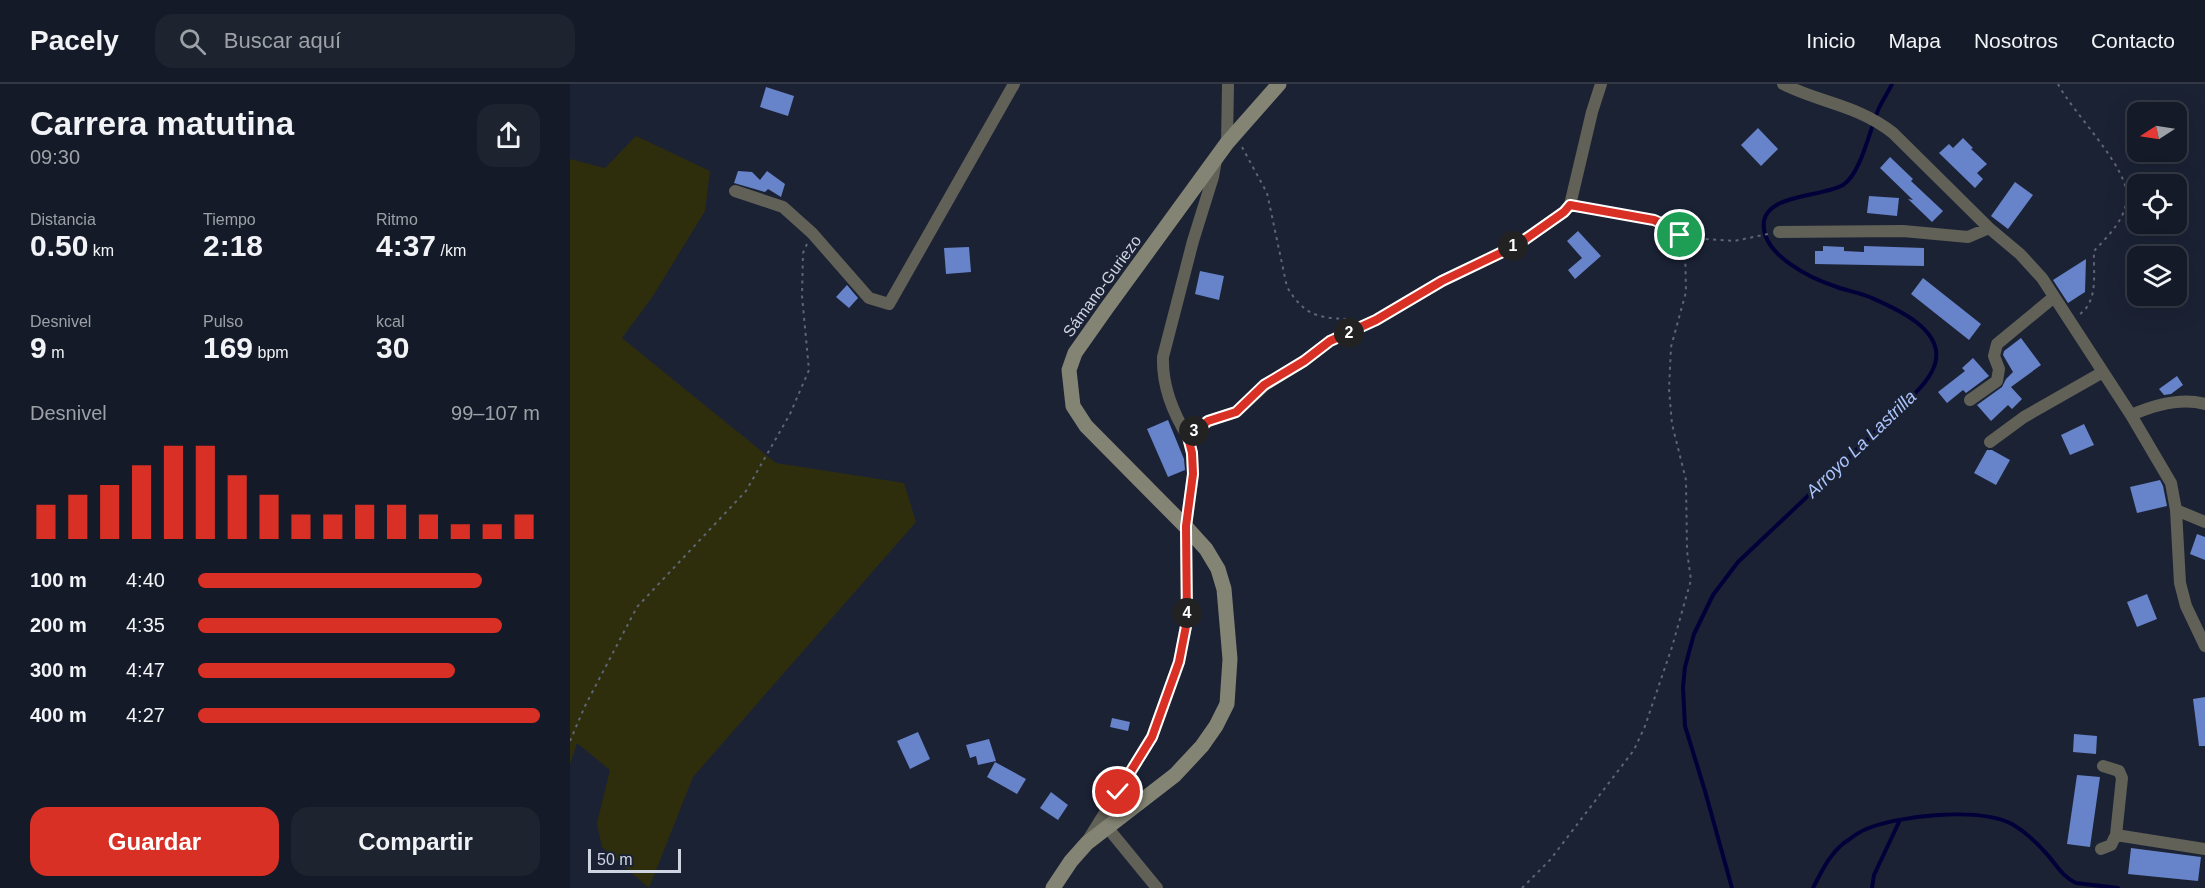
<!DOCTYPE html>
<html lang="es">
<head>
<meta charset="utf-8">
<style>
	body { margin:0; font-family:Arial,sans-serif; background:#1d232f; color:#f1f3f6; height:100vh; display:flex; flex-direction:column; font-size:22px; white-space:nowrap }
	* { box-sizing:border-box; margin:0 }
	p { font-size:20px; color:#9da1a7 }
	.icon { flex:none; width:33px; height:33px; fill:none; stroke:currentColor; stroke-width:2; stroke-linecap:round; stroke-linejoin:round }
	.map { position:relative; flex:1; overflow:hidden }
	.sheet { display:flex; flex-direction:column; background:#141a27; width:570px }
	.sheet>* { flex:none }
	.needle { width:39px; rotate:258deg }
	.buttons { position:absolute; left:1557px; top:18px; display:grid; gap:12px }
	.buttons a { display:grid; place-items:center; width:60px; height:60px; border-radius:12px; background:#141a27; box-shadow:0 6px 24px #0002,0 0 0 2px #333844; font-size:30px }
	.scale { position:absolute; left:18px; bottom:15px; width:93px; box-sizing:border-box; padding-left:6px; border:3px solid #cfd4e1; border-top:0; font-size:16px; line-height:21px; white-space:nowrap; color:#cfd4e1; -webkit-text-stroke:4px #1b2234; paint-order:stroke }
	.pin { position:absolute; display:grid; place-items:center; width:51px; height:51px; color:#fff; margin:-26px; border:3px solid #fff; border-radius:50%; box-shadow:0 2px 6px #0007 }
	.km { position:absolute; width:30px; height:30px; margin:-15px; border-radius:50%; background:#222; color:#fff; font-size:16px; line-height:30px; text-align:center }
	.round { display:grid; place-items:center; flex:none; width:63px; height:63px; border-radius:18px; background:#1d232f }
	.overview { display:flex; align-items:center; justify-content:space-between; height:102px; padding:0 30px }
	h1 { font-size:33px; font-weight:700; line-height:45px }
	.stats { display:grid; grid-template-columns:repeat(3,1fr); gap:9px; height:102px; padding:6px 30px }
	.stats div { display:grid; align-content:center }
	.stats b { font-size:30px; font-weight:700 }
	.stats small { font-size:16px; font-weight:400 }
	.stats p { font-size:16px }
	.chart { height:168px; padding:12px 30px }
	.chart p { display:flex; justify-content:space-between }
	.chart svg { width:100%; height:108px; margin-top:6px; stroke:#d93025; stroke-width:6 }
	.primary-button { display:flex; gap:12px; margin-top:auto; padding:12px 30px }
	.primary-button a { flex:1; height:69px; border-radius:18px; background:#d93025; color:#fff; font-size:24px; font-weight:700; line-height:69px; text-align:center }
	.primary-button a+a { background:#1d232f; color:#f1f3f6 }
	ul { padding:0 30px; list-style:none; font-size:20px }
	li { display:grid; grid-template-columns:96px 72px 1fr; align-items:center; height:45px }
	li i { height:15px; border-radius:8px; background:#d93025 }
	header { display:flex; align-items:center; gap:36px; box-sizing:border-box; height:84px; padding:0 30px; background:#141a27; border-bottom:2px solid #333844 }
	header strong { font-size:28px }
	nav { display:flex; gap:33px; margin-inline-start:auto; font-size:21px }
	.search { width:420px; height:54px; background:#1d232f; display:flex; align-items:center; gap:15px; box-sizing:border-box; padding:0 21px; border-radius:18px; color:#9da1a7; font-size:22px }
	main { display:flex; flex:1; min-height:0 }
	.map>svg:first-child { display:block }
	.green { fill:#2f2e0c }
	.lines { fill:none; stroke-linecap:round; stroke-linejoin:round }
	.stream { stroke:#020039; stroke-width:4 }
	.building { fill:#6783c9 }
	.path { stroke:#5e6575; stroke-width:2; stroke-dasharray:3 4.5; stroke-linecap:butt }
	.street { stroke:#616157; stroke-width:12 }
	.secondary { stroke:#848474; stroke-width:15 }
	.route-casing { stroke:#fff; stroke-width:12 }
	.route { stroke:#d93025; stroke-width:8 }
	.labels { text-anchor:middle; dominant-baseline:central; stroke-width:6; stroke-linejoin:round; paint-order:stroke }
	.street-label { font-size:16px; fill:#cfd4e1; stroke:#1b2234 }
	.water-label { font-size:18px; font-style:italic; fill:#acc4fc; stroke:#1b2234 }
</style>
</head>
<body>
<header>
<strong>Pacely</strong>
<div class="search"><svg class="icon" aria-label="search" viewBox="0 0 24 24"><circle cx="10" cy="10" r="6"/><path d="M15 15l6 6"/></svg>Buscar aquí</div>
<nav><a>Inicio</a><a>Mapa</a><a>Nosotros</a><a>Contacto</a></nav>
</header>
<main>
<section class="sheet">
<div class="overview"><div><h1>Carrera matutina</h1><p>09:30</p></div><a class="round"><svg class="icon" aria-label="share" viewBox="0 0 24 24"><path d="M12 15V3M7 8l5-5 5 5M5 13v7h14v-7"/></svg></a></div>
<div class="stats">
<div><p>Distancia</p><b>0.50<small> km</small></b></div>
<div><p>Tiempo</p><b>2:18</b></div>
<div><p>Ritmo</p><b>4:37<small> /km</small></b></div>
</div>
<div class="stats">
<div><p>Desnivel</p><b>9<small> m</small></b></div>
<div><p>Pulso</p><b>169<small> bpm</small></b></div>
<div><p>kcal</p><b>30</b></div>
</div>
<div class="chart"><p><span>Desnivel</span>99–107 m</p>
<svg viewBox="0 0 160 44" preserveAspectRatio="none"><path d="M5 44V30M15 44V26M25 44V22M35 44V14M45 44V6M55 44V6M65 44V18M75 44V26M85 44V34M95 44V34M105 44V30M115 44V30M125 44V34M135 44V38M145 44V38M155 44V34"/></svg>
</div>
<ul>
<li><b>100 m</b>4:40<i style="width:83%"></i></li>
<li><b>200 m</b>4:35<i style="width:89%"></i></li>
<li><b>300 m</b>4:47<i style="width:75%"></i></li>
<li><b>400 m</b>4:27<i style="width:100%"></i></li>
</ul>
<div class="primary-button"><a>Guardar</a><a>Compartir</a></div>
</section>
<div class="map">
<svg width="1635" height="804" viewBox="0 0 1635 804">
	<rect width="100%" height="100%" fill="#1b2234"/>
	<path class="green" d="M66 52 140 87 135 127 83 212 52 254 206 379 334 399 346 438 123 693 79 804 32 763 27 739 40 686 7 659 0 680V75L35 84Z"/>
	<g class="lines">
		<path class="stream" d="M1162 804 1135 707 1115 642 1113 603 1115 583 1124 550 1143 511 1168 478 1335 320C1345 309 1360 296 1365 280 1375 246 1327 225 1302 214 1291 209 1278 207 1267 203 1242 195 1189 170 1194 137 1199 110 1252 113 1273 101 1291 90 1300 44 1309 24 1313 16 1318 8 1322 0
			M1243 804C1252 787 1259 771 1274 759 1280 755 1287 749 1294 746 1327 731 1409 723 1442 740 1454 747 1465 757 1474 767 1485 778 1491 792 1506 799L1548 804
			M1302 804 1304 791 1329 738"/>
	</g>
	<path class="building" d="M196 3 224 12 218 32 190 23Z
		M1188 44 1208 65 1191 82 1171 61Z
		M1393 54 1403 64 1401 65 1417 80 1407 89 1413 95 1405 104 1369 69 1379 60 1383 64Z
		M1320 73 1343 95 1341 97 1373 127 1362 138 1338 115 1343 116 1310 84Z
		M168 87 182 88 190 96 197 87 215 100 211 113 198 105 195 108 164 99Z
		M1445 98 1463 111 1438 145 1421 132Z
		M1299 112 1329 114 1327 132 1297 129Z
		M1008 147 1031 172 1005 195 998 186 1012 174 997 157Z
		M1253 162 1274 163V167L1294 168V162L1354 164V182L1245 180V167H1253Z
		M399 163 401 188 376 190 374 164Z
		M1516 175 1515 208 1498 219 1483 196Z
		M630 187 654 192 649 216 625 210Z
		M1353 194 1411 240 1399 256 1341 210Z
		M277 201 288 214 279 224 266 213Z
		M1451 254 1471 281 1441 303 1452 315 1442 325 1438 321 1421 337 1407 321 1432 303 1436 295 1443 288 1433 271 1434 267Z
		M1403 274 1419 292 1396 309 1393 306 1377 319 1368 308 1395 287 1392 284Z
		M1607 292 1613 301 1601 310 1594 311 1589 305Z
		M598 336 614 375 615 386 598 393 577 345Z
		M1514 340 1524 361 1500 371 1491 351Z
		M1417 366H1422L1440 376 1426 401 1404 389Z
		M1590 396 1593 402 1597 422 1567 429 1560 403Z
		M1627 450 1635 453V476L1620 470Z
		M1577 510 1587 535 1567 543 1557 518Z
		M1635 613V662H1629L1623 615Z
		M542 634 560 638 558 647 540 643Z
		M348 648 360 675 340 685 327 657Z
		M1504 650 1527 652 1526 670 1503 668Z
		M419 655 426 677 408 681 406 672 400 674 396 661Z
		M425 678 456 695 447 710 417 693Z
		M1507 691 1530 693 1520 763 1497 760Z
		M481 708 498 721 488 736 470 724Z
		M1561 764 1631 773 1628 797 1558 790Z"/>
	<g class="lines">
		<path class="path" d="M1488 0C1503 29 1558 83 1557 113 1556 135 1538 152 1524 167 1523 188 1529 216 1510 230
			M672 63 697 109 717 203C734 231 747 234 778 235
			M1115 159 1121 154 1164 157 1198 150
			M0 657 15 622 67 523 176 407 220 330 239 286 232 212 233 169 237 160
			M952 804 980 776 1064 666 1075 642 1102 563 1121 496 1117 467 1116 396 1102 340 1099 305 1101 263 1116 208 1115 159 1104 145 1084 136 1011 123"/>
		<path class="street" d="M1213 0C1250 19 1288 21 1323 49L1419 144 1450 170 1472 194 1561 331 1601 399 1606 426 1610 499 1616 522 1635 562
			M657 59 658 0
			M165 107 213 123 242 149 299 214 319 220 444 0
			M1209 148 1333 147 1398 153 1419 144
			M1400 316 1427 297 1429 285 1424 272 1427 260 1484 213
			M1561 331C1584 321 1611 313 1635 320
			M618 353C603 329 592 301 593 273L623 157 643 93 646 76
			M1420 358 1454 333 1533 288
			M1606 426 1635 438
			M537 743 587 804
			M1546 751 1635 765
			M518 756 582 653 609 578 617 537 616 443 623 390 622 369 618 353 638 337 666 328 695 301 734 277 760 257 806 236 872 197 947 161 994 128 1000 121 1022 28 1031 0
			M1531 765 1541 761 1546 751 1552 694 1549 687 1533 682"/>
		<path class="secondary" d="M483 804 501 777 517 759 605 691 632 662 646 642 657 620 660 575 654 505 648 485 636 465 616 443 516 342 503 322 499 286 505 269 536 225 657 59 709 0"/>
	</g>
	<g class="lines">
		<g class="route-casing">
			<path id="route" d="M548 708 582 653 609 578 617 537 616 442 623 390 622 369 618 353 638 337 666 328 694 301 734 277 760 257 806 236 872 197 947 161 994 128 1000 121 1084 136 1104 145 1110 151"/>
		</g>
		<use href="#route" class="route"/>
	</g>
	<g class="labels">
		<g class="street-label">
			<text transform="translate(532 202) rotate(-54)">Sámano-Guriezo</text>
		</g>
		<g class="water-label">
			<text transform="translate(1291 360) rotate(-44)">Arroyo La Lastrilla</text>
		</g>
	</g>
</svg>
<div class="buttons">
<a><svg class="needle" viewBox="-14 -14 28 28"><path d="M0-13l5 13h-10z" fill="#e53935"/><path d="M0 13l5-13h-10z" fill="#9da1a7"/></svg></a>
<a><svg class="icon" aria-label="locate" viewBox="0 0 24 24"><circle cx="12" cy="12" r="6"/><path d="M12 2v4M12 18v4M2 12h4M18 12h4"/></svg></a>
<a><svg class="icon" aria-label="layers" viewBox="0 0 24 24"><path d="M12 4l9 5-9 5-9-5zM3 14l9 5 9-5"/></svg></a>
</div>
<div class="scale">50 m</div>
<div class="pin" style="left:1110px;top:151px;background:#1e9e55"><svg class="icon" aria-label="arrive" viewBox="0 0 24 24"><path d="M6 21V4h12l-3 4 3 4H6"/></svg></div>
<div class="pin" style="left:548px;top:708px;background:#d93025"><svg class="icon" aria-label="check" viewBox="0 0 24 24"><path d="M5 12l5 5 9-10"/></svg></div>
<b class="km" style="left:943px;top:162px">1</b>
<b class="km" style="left:779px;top:249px">2</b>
<b class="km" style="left:624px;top:347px">3</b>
<b class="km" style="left:617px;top:529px">4</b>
</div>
</main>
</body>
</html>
